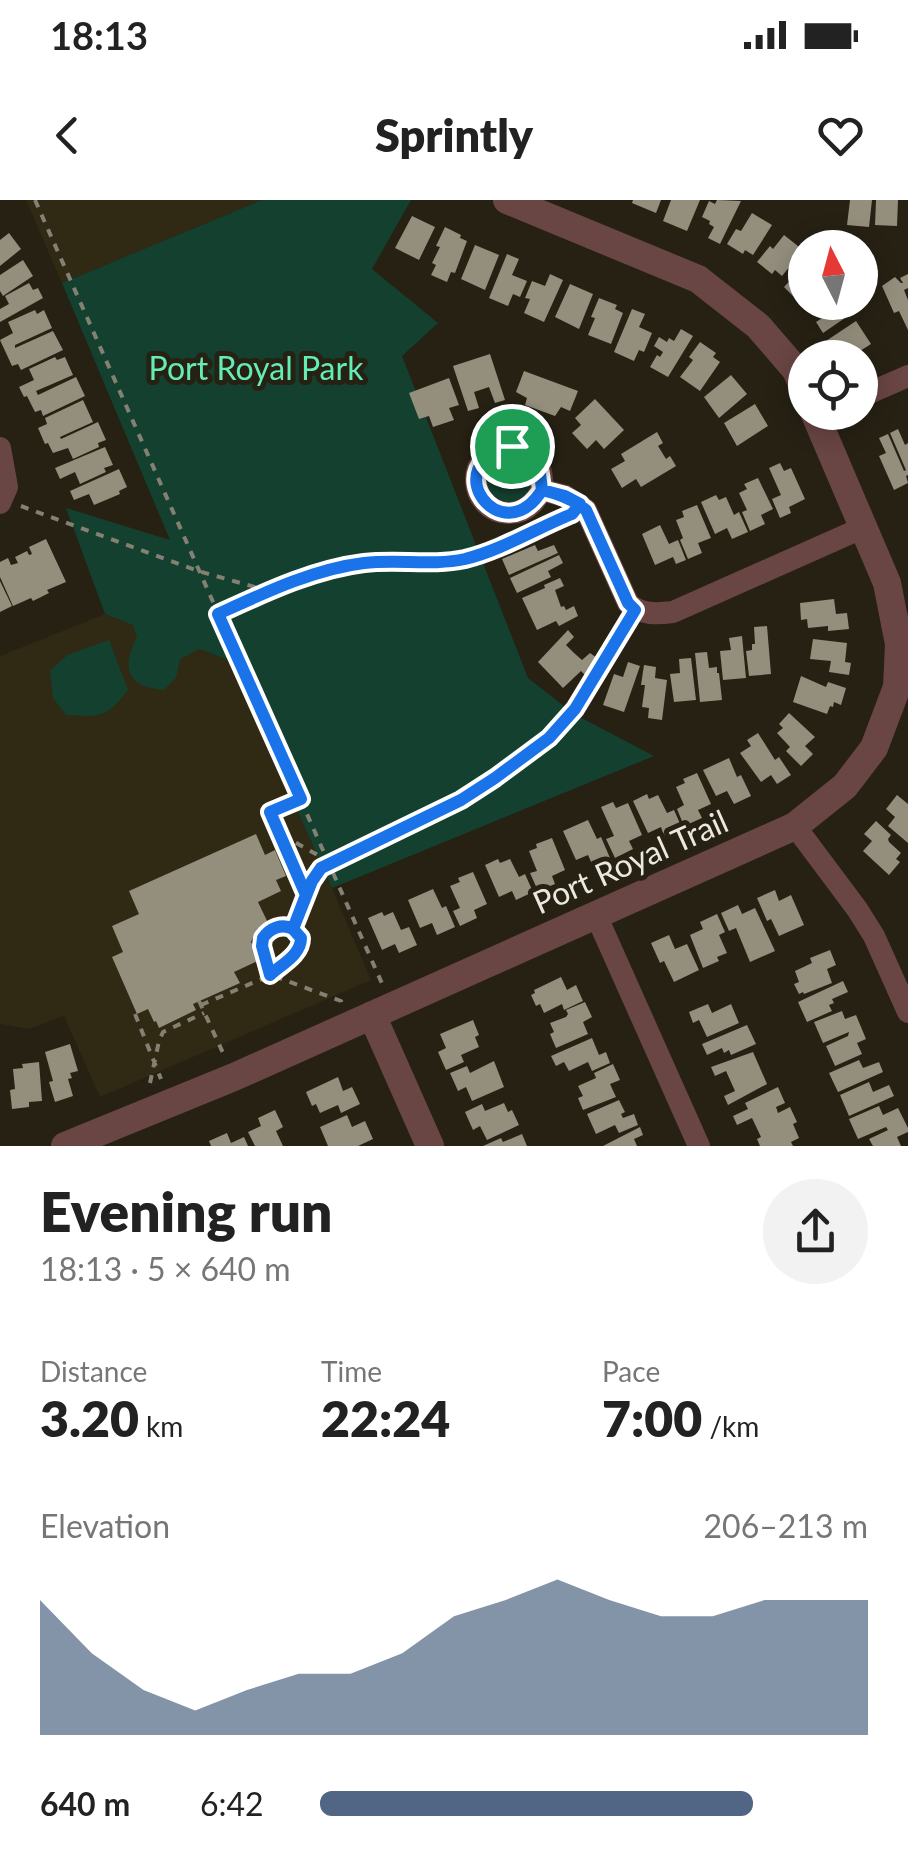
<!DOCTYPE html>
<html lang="en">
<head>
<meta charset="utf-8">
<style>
	body { margin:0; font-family:Lato,sans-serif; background:#f2f2f2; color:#222; height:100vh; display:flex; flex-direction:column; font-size:38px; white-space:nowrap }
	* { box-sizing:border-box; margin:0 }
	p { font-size:32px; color:#767676 }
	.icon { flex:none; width:55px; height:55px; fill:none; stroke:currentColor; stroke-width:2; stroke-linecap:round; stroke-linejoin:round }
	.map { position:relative; height:946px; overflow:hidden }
	.panel { display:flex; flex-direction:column; background:#fff; flex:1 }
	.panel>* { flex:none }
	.needle { width:65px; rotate:354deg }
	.fabs { position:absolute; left:788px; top:30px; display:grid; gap:20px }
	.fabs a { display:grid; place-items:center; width:90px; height:90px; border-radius:50%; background:#fff; box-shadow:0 5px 25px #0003; font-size:50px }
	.pin { position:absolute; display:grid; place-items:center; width:85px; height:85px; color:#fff; margin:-42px; border:5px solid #fff; border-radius:50%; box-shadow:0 2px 10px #0007 }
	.round { display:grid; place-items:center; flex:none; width:105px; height:105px; border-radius:52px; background:#f2f2f2 }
	.head { display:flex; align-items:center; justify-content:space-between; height:170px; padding:0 40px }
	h1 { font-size:55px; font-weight:800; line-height:75px }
	.figures { display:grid; grid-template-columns:repeat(3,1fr); gap:15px; height:170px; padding:10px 40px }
	.figures div { display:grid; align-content:center }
	.figures b { font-size:50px; font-weight:800 }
	.figures small { font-size:28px; font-weight:400 }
	.figures p { font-size:28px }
	.chart { height:280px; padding:20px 40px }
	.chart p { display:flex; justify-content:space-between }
	.chart svg { width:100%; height:180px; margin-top:10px; fill:#506684; opacity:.7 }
	ul { padding:0 40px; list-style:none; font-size:32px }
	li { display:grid; grid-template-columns:160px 120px 1fr; align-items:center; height:75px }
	li i { height:25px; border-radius:12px; background:#506684 }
	.status { display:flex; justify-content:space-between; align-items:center; height:70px; padding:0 50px; background:#fff; direction:ltr }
	.status svg { height:28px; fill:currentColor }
	header { display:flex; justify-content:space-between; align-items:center; height:130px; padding:0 40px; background:#fff; font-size:45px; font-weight:800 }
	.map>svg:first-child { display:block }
	.built { fill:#302914 }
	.green { fill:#14402f }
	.building { fill:#948e7d }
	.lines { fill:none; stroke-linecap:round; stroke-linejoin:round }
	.path { stroke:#848074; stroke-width:4; stroke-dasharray:8 8; stroke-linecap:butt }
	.minor { stroke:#694543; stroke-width:22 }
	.tertiary { stroke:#694543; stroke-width:28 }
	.route-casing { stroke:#fff; stroke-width:20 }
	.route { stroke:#1a73e8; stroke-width:12 }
	.labels { text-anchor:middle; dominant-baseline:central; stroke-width:10; stroke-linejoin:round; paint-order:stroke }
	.park-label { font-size:32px; fill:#64ecb7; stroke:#262113 }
	.street-label { font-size:32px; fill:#ebe8df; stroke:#262113 }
</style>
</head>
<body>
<div class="status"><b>18:13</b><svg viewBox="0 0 49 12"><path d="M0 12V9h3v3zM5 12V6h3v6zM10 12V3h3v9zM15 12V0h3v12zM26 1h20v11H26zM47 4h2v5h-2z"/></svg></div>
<header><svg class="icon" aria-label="back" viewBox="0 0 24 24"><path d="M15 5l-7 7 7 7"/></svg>Sprintly<svg class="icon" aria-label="heart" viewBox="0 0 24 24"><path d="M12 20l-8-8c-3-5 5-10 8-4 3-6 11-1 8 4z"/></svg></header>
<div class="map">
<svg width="908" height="946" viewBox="0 0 908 946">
	<rect width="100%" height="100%" fill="#262113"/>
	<path class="built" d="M26 0H262L62 83Z
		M105 414 231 461 290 589 371 780 100 897 64 816 29 829 0 824V456Z"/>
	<path class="green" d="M262 0H411L372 69 438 123 402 156 528 478 574 514 654 556 332 688 231 461 199 449 180 459 176 478 164 490C126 486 121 469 137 437L133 425 105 414 66 308 170 340 62 83Z
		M485 280a24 24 0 1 1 48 0a24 24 0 1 1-48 0Z
		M109 440 128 490C106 518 102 517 66 515L53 498 50 471 67 455Z"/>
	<path class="building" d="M633 0H661L656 13 632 3Z
		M671 0H700L687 31 663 21Z
		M717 0 741 1 720 44 708 38 714 27 709 24 710 21 702 17 709 1 715 4Z
		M850 0H872L869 27 847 25Z
		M876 0H898L897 26 875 25Z
		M752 13 772 25 753 55 745 50 743 54 727 44 736 29 741 31Z
		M412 16 435 27 419 60 395 48Z
		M445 27 461 35 460 38 467 41 455 73 451 72 447 82 431 75 436 65 432 63 440 47 436 46Z
		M9 33 21 49 0 66V40Z
		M784 35 803 50 782 76 775 70 772 74 757 62 770 46 773 49Z
		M475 45 499 55 485 90 461 79Z
		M507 54 519 59 512 75 527 81 520 97 513 94 508 106 489 98Z
		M23 60 33 76 3 96 0 91V75Z
		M805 65V89L802 86 793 96 784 87Z
		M550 74 563 80 544 122 524 113 530 99 525 98 532 81 545 86Z
		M908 74V88L904 90 908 100V130L899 111 894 113 882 86 895 77 901 83H903L900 78Z
		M29 83 33 90 38 88 43 98 0 122V109L9 104 5 96Z
		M570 84 593 94 579 129 555 117Z
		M599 98 617 105 615 109 623 113 611 144 588 135 595 118 591 117Z
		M818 102H858L861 107 823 133 816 122 827 115Z
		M632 109 645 114 639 127 652 133 644 152 639 150 634 161 614 152Z
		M35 110 37 114 44 110 52 128 15 145V148L53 131 63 150 21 170 18 164 12 166 0 140 13 133 8 122Z
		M856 121 871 144 849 158H837L826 141Z
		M681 129 693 136 668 177 650 167 657 155 660 157 663 152 654 146 659 137 667 142 669 138 674 141Z
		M700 142 716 153 713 157 720 162 700 191 680 177 693 160 689 157Z
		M490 154 505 200 495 203 489 187 474 192 479 208 468 211 453 166Z
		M55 157 57 160 65 157 73 175 36 191 38 195 76 177 85 196 43 216 41 210 35 212 27 196 24 197 19 187 34 180 29 169Z
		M524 171 578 191 570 211 561 207 555 216 525 205 527 198 516 192Z
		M731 175 747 194 719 218 704 197Z
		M449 178 459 205 449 208 454 220 433 227 429 216 419 219 409 193Z
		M595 199 624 230 604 249 596 240 587 249 572 233 581 225 575 218Z
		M83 200 93 222 60 237 61 239 98 222 106 240 98 243 99 247 73 259 68 248 53 253 48 243 45 244 38 228 47 224 45 218Z
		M755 204 768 226 737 246 724 223Z
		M898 229 905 245 908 243V275L906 276 908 283 894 290 879 256 886 253 879 238 888 234 904 271 906 270 890 233Z
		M657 232 663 243 658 246 666 259 670 256 676 266 641 287 636 279 622 288 611 269 625 261 621 254Z
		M105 247 113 265 104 268 106 272 80 284 75 272 60 279 55 268Z
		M780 263 784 271 791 268 805 299 789 307 791 313 780 318 772 299 781 295 769 268Z
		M119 269 127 287 119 291 120 294 94 305 89 294 74 300 70 291Z
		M758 278 773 309 761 315 765 324 750 331 742 312 747 310 739 293 747 289 744 284Z
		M716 295 719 300 726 297 734 315 739 312 748 332 732 339 727 328 715 334 701 302Z
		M697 305 711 338 698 343 702 353 688 359 680 340 683 338 676 320 684 317 682 311Z
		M660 325 669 344 678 340 686 360 676 364 673 357 655 365 642 334Z
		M46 339 66 382 47 390 49 393 33 401 31 398 13 406 0 377V362L8 358 11 365 18 363 15 357 27 351 29 355 32 354 29 347Z
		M535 345 538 351 554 345 558 353 509 375 502 359Z
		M559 355 563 363 548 371 551 377 517 393 510 378Z
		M560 378 564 386 555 390 561 407 564 406 566 410 574 406 578 416 559 426 556 421 537 430 522 398 545 388 544 385Z
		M0 381 12 406 0 412Z
		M834 399 836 414 847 413 849 429 828 431V426L808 428 807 419 801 420 800 403Z
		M767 426 771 474 749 476 746 451 752 450V444H755L754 427Z
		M568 430 574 437 566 445 574 453 582 460 590 453 597 458 586 476 581 471 563 488 538 462Z
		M742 436 746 478 723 480 720 451 731 450 729 438Z
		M813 439 847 443 845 462 851 463 849 475 829 472 831 461 810 459Z
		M707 452 709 468 717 467V473H719L722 500 700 502 695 453Z
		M691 458 696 500 674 502 670 474 680 473 679 459Z
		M628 462 640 466 624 512 603 505 614 474 623 477Z
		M644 465 656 467 655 478 667 480 662 520 648 518 649 508 642 507 645 485H641Z
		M801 476 826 487 828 482 846 488 841 505 834 502 833 507 830 506 827 514 793 502Z
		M789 513 815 537 805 546 813 554 801 566 786 551 790 547 777 533 783 528 779 524Z
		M758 533 775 560 779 557 791 575 777 584 771 575 761 582 740 553 751 546 747 540Z
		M729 558 737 577 741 575 751 596 734 604 727 591 716 596 703 570Z
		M697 573 711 604 698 610 702 618 684 626 677 609 684 605 676 587 685 583 683 579Z
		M647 594 649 599 658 595 667 613 674 610 682 628 664 636 661 627 648 633 633 601Z
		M897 595 908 604V643L888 626 895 617 886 609Z
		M613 602 616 608 628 603 642 635 629 641 633 649 615 658 606 639 614 636 601 607Z
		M588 620 597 639 601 637 610 658 593 666 588 655 576 660 563 631Z
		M876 621 891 635 888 639 889 642 901 653 896 659 900 662 889 675 863 651 872 641 864 634Z
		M256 634 265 655 275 650 286 676 276 680 281 691 258 702 270 727 255 733 251 742 260 760 234 772 240 783 193 804 196 810 159 828 156 821 154 822 148 809 137 814 112 757 123 752 112 726 139 714 129 691Z
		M552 638 565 670 552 676 555 684 538 691 530 673 537 671 529 651 537 648 536 644Z
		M498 659 500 663 510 659 519 677 525 674 533 692 516 700 512 691 499 697 485 665Z
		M473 672 487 704 474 710 477 718 460 726 453 711 460 708 450 686 460 682 458 678Z
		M433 689 442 708 446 706 455 727 437 735 432 723 420 728 408 700Z
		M775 690 779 701 791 695 804 725 779 736 771 719 767 721 757 698Z
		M738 705 742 714 755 708 775 751 750 762 736 728 729 731 721 713Z
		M382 712 384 716 393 712 401 730 409 727 417 745 399 753 395 744 382 750 368 718Z
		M717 714 725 732 719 735 727 753 717 757 719 761 703 768 690 735 703 729 700 722Z
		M669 735 675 749 687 744 699 770 674 782 664 761 660 763 651 743Z
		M830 750 836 765 827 769 832 783 804 794 803 792 799 794 794 784 799 782 795 771 812 763 810 758Z
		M561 777 567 790 576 785 583 801 564 810 562 804 544 813 540 804 536 806 531 795 535 793 534 790Z
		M843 781 848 792 832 799 834 803 829 805 832 811 807 822 798 802Z
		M585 802 592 817 583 822 588 834 556 848 550 834 554 832 550 823 566 817 568 814 566 810Z
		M708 804 712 813 731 804 739 823 707 837 699 820 693 823 689 812Z
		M842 811 845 819 856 815 866 839 857 843 862 854 835 866 826 846 848 836 849 832 823 843 814 822Z
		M473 820 479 835 475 837 479 847 461 855 464 862 446 870 438 852 446 848 440 834Z
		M747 825 756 844 731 855 729 850 724 853 722 848 707 855 702 844Z
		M592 838 599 855 606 852 610 863 592 871 588 862 569 871 564 862 556 866 551 856Z
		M70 844 78 871 70 873 72 878 68 879 73 896 55 902 49 882 53 881 45 852Z
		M753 852 767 884 728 905 724 896 735 891 726 871 715 876 711 867Z
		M859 860 863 868 879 862 883 872 838 892 829 873Z
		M494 861 504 887 472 901 466 887 458 891 450 873 467 866 470 873Z
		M39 862 42 901 29 902V907L12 909 10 890 15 889 13 869 23 868 22 864Z
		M613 864 620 880 610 884 616 897 583 910 578 898 583 896 578 886 596 878 594 873Z
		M338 877 343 891 352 887 360 904 341 913 338 905 320 913 316 904 312 906 306 892Z
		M869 882 873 892 889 885 894 896 849 916 840 895Z
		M778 887 785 903 776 907 778 913 790 907 797 922 793 924 799 938 791 942 793 946H760L757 939 761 937 752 918 737 925 733 916 748 909 745 903Z
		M619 900 625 912 621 914 623 918 634 914 638 925 619 933 615 925 596 934 587 914Z
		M504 903 508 912 512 910 519 925 487 940 480 926 473 930 465 912 482 904 485 911Z
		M879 906 883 915 898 908 908 928V932L897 937 901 946H873L869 939 888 930 886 927 858 939 849 919Z
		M275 910 283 927 276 931 283 946H255L248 932 261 926 258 918Z
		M347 915 352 927 365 921 373 939 358 946H328L320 927Z
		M640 927 643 935 634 939 637 946H603Z
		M227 933 231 943 244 937 248 946H211L209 941Z
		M522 934 527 946H483L501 938 503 942Z"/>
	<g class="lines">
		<path class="path" d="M35 0 384 788
			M21 306 198 371 269 391 319 374 359 363 440 362 467 359 564 317
			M219 413 269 391
			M268 606 306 695
			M270 612 301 599
			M282 635 330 662
			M288 726 299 735 301 744 292 757 271 775 262 746 263 738 277 727Z
			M293 729 312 681 322 666 461 600 495 578 549 537 572 514 624 427
			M199 801 224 855
			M201 805 271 775 341 801 342 805
			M135 814 161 879
			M150 883 159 841 163 832 204 813"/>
		<path class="minor" d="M860 197 908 176
			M476 280a33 33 0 1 1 66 0a33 33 0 1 1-66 0Z
			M0 248 7 287 0 303
			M542 290 565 296 586 310 628 403C641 415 656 414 673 412L862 328
			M795 626 857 709 874 736 908 812
			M596 715 699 946"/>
		<path class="tertiary" d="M507 0 698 79 758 126 796 170 805 191
			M372 815 430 946
			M65 946 234 877 795 626 845 586 874 548 897 487 899 444 887 383 814 212"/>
	</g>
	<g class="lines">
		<g class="route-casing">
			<path id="route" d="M512 246C539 255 539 263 542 290 559 294 573 299 586 310L628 403 635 410 575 509 549 538 495 578 461 600 321 668 312 681 293 729 301 738C301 755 282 764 270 775L262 746 263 738C270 728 282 723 293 729L306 695 270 612 301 599 218 414C264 393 314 369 364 363 398 359 432 366 465 359 502 350 537 328 572 314L580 304 565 296 542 290C502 354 434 264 512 246"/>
		</g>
		<use href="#route" class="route"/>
	</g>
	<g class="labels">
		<g class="park-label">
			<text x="256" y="167">Port Royal Park</text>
		</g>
		<g class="street-label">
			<text transform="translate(630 661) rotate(-24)">Port Royal Trail</text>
		</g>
	</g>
</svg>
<div class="fabs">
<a><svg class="needle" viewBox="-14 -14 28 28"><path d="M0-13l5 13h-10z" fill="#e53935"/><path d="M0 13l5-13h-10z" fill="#767676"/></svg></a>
<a><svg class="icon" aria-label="locate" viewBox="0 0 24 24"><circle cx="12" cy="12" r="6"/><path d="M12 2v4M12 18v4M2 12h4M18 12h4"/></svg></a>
</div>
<div class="pin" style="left:512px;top:246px;background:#1e9e55"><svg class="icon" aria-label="arrive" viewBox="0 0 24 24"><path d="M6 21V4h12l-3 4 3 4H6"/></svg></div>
</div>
<section class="panel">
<div class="head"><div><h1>Evening run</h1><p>18:13 · 5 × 640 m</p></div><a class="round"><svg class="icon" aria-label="share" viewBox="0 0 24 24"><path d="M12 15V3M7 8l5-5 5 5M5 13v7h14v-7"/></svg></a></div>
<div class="figures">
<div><p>Distance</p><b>3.20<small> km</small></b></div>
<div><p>Time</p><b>22:24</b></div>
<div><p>Pace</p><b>7:00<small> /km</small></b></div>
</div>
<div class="chart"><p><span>Elevation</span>206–213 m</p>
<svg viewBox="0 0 160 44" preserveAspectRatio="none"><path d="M0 44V11L10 24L20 33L30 38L40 33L50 29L60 29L70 24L80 15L90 11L100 6L110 11L120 15L130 15L140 11L150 11L160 11V44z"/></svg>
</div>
<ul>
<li><b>640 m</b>6:42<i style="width:79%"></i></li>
</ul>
</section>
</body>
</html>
